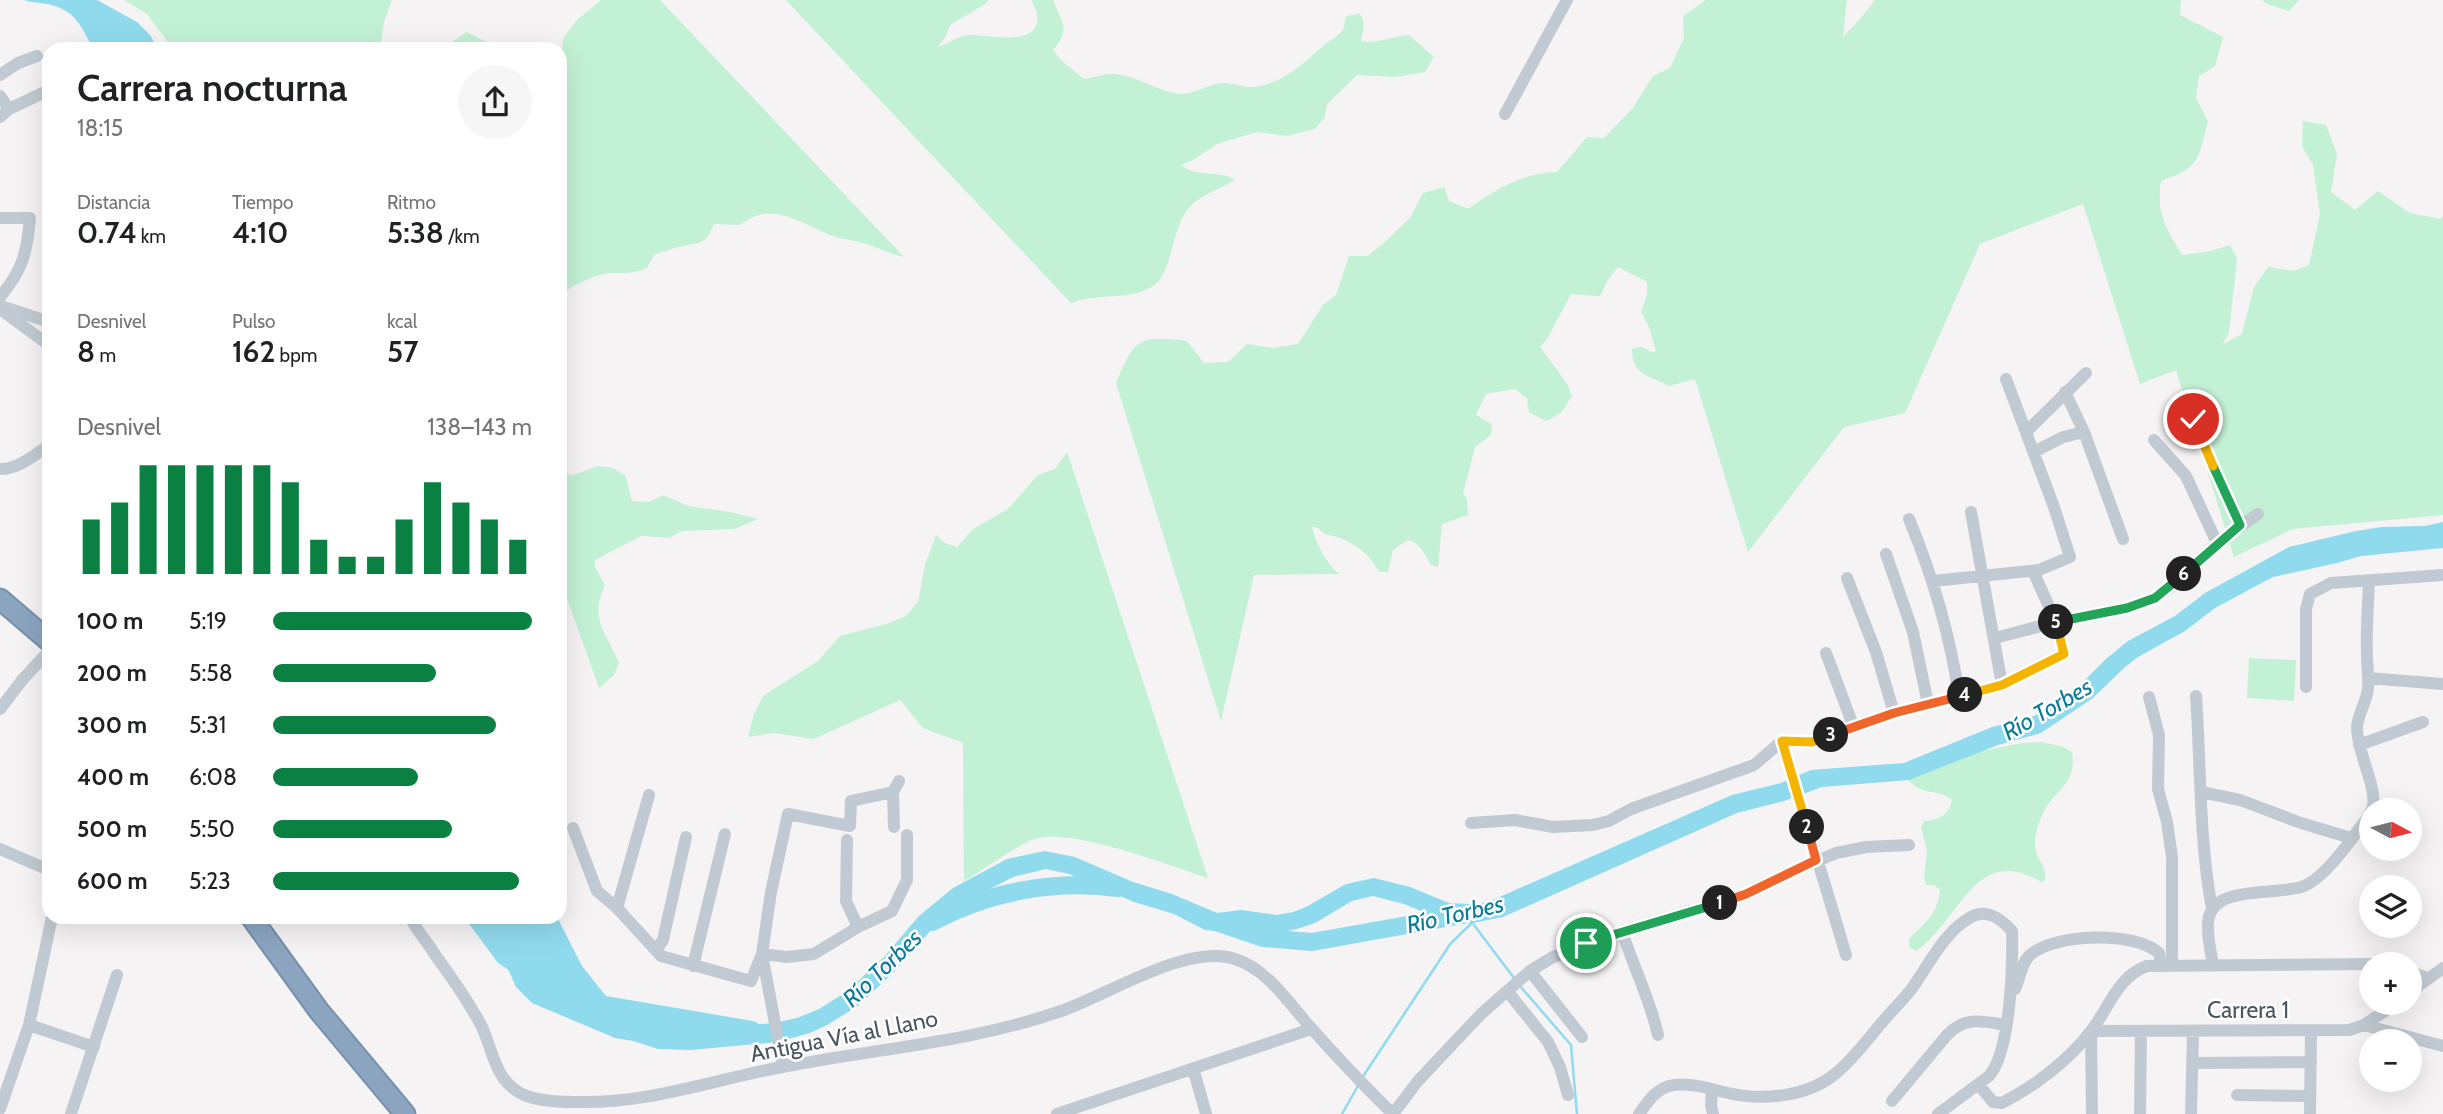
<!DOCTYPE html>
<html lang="es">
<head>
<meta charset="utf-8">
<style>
	body { margin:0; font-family:Cabin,sans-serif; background:#f6f6f6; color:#202124; height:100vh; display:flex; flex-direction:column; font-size:26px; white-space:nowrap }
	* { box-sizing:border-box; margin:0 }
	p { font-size:23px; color:#757577 }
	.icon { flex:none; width:38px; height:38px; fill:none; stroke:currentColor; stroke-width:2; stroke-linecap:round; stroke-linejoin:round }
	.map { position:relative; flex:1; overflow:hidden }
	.sheet { position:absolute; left:42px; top:42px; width:525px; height:882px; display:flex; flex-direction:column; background:#fff; border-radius:21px; box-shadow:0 7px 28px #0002 }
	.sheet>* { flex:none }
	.needle { width:46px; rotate:97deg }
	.fabs { position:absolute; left:2359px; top:798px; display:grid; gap:14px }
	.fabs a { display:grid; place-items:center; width:63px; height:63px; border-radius:50%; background:#fff; box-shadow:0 7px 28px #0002; font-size:35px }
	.pin { position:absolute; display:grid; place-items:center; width:60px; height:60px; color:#fff; margin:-30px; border:4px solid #fff; border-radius:50%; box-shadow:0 2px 7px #0007 }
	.km { position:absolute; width:35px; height:35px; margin:-18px; border-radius:50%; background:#222; color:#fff; font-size:19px; line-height:35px; text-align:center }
	.round { display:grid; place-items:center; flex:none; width:74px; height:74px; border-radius:37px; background:#f6f6f6 }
	.head { display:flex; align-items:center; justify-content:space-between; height:119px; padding:0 35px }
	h1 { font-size:38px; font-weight:600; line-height:52px }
	.metrics { display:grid; grid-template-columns:repeat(3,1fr); gap:10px; height:119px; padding:7px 35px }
	.metrics div { display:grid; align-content:center }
	.metrics b { font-size:30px; font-weight:600 }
	.metrics small { font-size:19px; font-weight:400 }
	.metrics p { font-size:19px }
	.chart { height:196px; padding:14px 35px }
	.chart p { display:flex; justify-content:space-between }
	.chart svg { width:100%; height:126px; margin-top:7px; stroke:#0b8043; stroke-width:6 }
	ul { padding:0 35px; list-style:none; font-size:23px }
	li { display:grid; grid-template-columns:112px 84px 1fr; align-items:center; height:52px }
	li i { height:18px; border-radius:9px; background:#0b8043 }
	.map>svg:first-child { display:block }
	.green { fill:#c3f1d5 }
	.water { fill:#90daee }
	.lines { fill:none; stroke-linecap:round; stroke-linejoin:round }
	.stream { stroke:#90daee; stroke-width:2.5 }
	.river { stroke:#90daee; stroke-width:18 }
	.highway-casing { stroke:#7690ad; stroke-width:23 }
	.minor { stroke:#c1cad2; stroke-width:12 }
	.highway { stroke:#8ba5c1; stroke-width:19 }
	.split-1-casing { stroke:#fff; stroke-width:14 }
	.split-2-casing { stroke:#fff; stroke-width:14 }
	.split-3-casing { stroke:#fff; stroke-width:14 }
	.split-4-casing { stroke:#fff; stroke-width:14 }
	.split-5-casing { stroke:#fff; stroke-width:14 }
	.split-6-casing { stroke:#fff; stroke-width:14 }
	.split-7-casing { stroke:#fff; stroke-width:14 }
	.split-8-casing { stroke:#fff; stroke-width:14 }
	.split-1 { stroke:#22a559; stroke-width:9 }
	.split-2 { stroke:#f0652b; stroke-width:9 }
	.split-3 { stroke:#f5b400; stroke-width:9 }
	.split-4 { stroke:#f0652b; stroke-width:9 }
	.split-5 { stroke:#f5b400; stroke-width:9 }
	.split-6 { stroke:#22a559; stroke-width:9 }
	.split-7 { stroke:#22a559; stroke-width:9 }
	.split-8 { stroke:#f5b400; stroke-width:9 }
	.labels { text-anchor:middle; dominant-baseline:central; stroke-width:5; stroke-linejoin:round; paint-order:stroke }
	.street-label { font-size:23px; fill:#4a5661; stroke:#fff }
	.water-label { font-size:24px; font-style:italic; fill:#0c7c9b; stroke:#fff }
</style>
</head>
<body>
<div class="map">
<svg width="2443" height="1114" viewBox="0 0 2443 1114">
	<rect width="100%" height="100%" fill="#f5f3f3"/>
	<path class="green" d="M124 0H392L384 22 380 49H173L147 14Z
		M601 0H660L904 257C889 254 877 247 863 243 854 240 845 240 836 237 803 226 773 198 740 225L714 224C706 244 702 242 683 246 673 248 663 252 654 255L647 268C633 274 624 273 609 273 597 274 566 287 560 297V59L564 37 577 20Z
		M786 0H988L987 3 950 25 945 38 937 47C948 44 958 36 968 35 987 34 1041 49 1037 15 1037 9 1032 5 1032 0H1053C1062 23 1071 29 1053 50L1062 61 1084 79C1094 78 1106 73 1115 74 1138 76 1158 92 1181 94 1196 94 1207 84 1222 83 1232 82 1242 88 1253 87 1281 85 1301 65 1321 48 1327 42 1337 37 1342 31 1345 27 1345 20 1346 16L1360 14C1367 25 1362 30 1361 41 1379 44 1392 36 1409 35L1434 57 1425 72 1396 77 1357 75 1327 104 1325 117 1315 129 1287 136 1257 132 1217 144 1193 160 1181 165C1195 177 1215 170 1235 179 1219 191 1198 194 1186 212 1171 234 1172 272 1154 285 1131 302 1097 292 1071 303Z
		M1706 0H1847L1843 37C1850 29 1871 8 1874 0H2181L2180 15 2223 37 2215 66 2199 76 2196 98 2208 121C2198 158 2201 168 2161 181 2156 213 2166 228 2182 255L2207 252 2230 245 2237 259 2229 332 2223 344 2242 334 2254 287 2268 267 2294 271 2309 265 2320 214 2313 165 2302 146 2303 121 2326 125 2337 154 2331 192 2355 210 2378 191 2410 213 2440 219 2443 216V515L2293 529 2234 557 2176 370 2140 384 2083 204 1980 244 1905 413 1844 427 1748 552 1695 379 1669 386C1648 375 1632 375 1632 349L1641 347 1652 352 1656 351 1649 327 1641 312 1647 295V282L1618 267 1607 281 1600 296 1571 294 1546 341 1540 346C1550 364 1566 376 1572 396L1561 413 1546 421 1529 412 1527 398 1515 389 1486 394 1476 415 1492 424 1491 435 1475 447 1463 494 1467 499 1468 515 1442 524 1438 567 1431 565C1424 553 1422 544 1408 540L1393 550 1388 572H1380C1375 567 1373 562 1369 557 1360 547 1340 535 1326 535L1318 528 1312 527C1315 542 1328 567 1340 574L1254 575 1221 721 1116 383C1135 339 1137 335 1187 341L1204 363 1228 362 1247 344 1273 348 1298 344 1323 305 1336 295 1349 256H1368L1387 240 1410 218 1423 193 1444 187 1449 201 1468 209C1496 189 1522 173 1557 172L1587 137 1604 138 1632 109 1653 76 1670 68 1684 38 1683 16Z
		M2262 0H2299L2289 11 2267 4Z
		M467 32 484 41 482 49H441Z
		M1067 452 1208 878C1170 866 1063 823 1029 841 1007 852 986 868 964 881L963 743 923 728 900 700 814 739 774 733 748 737 754 714 763 696 818 661 840 636 887 624 906 616 918 602 925 565 936 535 945 543 957 547 973 529 1008 509 1038 475 1055 469Z
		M598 466 612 468 625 475 632 501 650 502 663 495 688 506 730 512 758 519 734 529 682 531 669 538 641 536 595 560V567L605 585C589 620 606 632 619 663L614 675 599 688 560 579V468L571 476Z
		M2249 658 2296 660 2294 701 2247 698Z
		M2041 742 2061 746 2072 752C2078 786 2051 790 2041 818 2037 828 2033 840 2036 851 2039 862 2047 868 2045 881L2041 882C1975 842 1960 921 1916 951L1909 947V939C1924 924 1939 912 1940 890L1934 885H1926L1924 878 1927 851 1921 827 1924 821C1939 820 1949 815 1952 800 1936 787 1925 798 1907 779L1946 758 2022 743Z"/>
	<path class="water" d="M24 0H97L137 22 151 36 157 49H93C82 26 74 9 47 4 39 2 32 3 24 0Z
		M2443 522V548L2361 556 2337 563 2273 577 2215 608 2185 631 2138 657 2125 667 2093 698 2041 733 1998 745 1909 780 1822 787 1784 801 1737 813 1503 917 1473 923 1445 921 1404 904 1373 896 1352 901 1315 923 1297 929 1279 933 1242 928 1216 931 1205 930 1174 914 1134 902 1069 874 1046 869 1038 871 1013 877 963 903 932 929 896 970 858 1006 827 1025 810 1033 777 1042 691 1050 658 1049 633 1041 615 1038 532 1003 516 987 489 926 483 917H557L582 966 610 1001 646 1020 678 1026 713 1028 774 1023 797 1018 819 1009 846 992 884 957 919 916 953 888 1007 859 1035 853 1045 851 1075 857 1133 882 1172 894 1217 913 1241 910 1277 915 1293 912 1306 907 1346 884 1374 878 1410 887 1449 903 1471 904 1488 902 1732 795 1781 783 1811 770 1904 763 1992 727 2034 716 2081 684 2106 659 2128 641 2175 616 2205 593 2289 547 2356 531 2382 527 2424 526Z"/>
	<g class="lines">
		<path class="stream" d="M1474 925 1514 978
			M1520 986 1571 1045 1577 1114
			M1362 1078 1451 943 1473 922
			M1342 1114 1359 1084"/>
		<path class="river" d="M475 917 504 956 513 962
			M1213 921 1263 938 1312 942 1463 915
			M932 922C988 892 1055 879 1118 888
			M600 1004 752 1030"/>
		<g class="highway-casing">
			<path id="highway" d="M0 599 49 641
				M251 917 319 1011 405 1114"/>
		</g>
		<path class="minor" d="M0 75 18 63 37 56
			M0 96 9 109
			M1505 114 1567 0
			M0 117 9 109 49 90
			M0 218H30C27 252 23 270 0 297
			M4 307 49 322
			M0 309 49 345
			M2065 392 2084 432 2123 539
			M2176 408 2193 419 2240 525
			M2026 432 2086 373
			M2154 440 2186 476 2217 543
			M2034 452 2063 437 2084 432
			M0 469C17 470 36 454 49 445
			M1971 512 2002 685
			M1909 519C1933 577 1950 634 1959 696
			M1886 554 1913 632 1928 704
			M1847 578 1876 652 1894 713
			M1933 581 2039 570 2070 557 2054 507 2006 379
			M1995 638 2056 622 2127 608 2155 598 2171 587 2217 543 2258 514
			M1826 653 1854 728
			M2368 678 2443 684
			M2306 687V609L2310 594 2331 583 2443 575
			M2196 696C2201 768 2199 839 2212 909
			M2149 697 2159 735 2158 789 2167 822 2172 857V965
			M0 709 23 679 49 651
			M1782 741 1846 955
			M2359 745 2423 722
			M2201 792 2240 800 2301 823 2351 838
			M1471 823 1515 820 1553 827 1593 825 1609 821 1631 809 1754 765 1782 741 1812 742 1894 713 2002 685 2064 654 2056 622 2033 571
			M894 827 893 792 899 781
			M573 828 597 891 617 908 661 956 751 981 762 954 771 892 788 814 850 826 851 801 893 792
			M847 840 846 901 858 927
			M0 849 49 870
			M617 908 649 795
			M410 917C417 931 428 943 436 956 452 978 468 1001 481 1025 493 1049 494 1080 522 1094 537 1101 558 1102 574 1102 654 1104 716 1078 793 1065 883 1048 977 1041 1064 1010 1109 994 1188 943 1235 959 1269 970 1289 1004 1312 1029 1338 1058 1365 1087 1393 1114
			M1622 931C1633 966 1650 999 1658 1035
			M656 950 663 940 686 837
			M693 966 725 834
			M2213 966C2211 952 2207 937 2208 923 2210 883 2276 897 2304 886 2324 878 2349 843 2362 825 2366 820 2372 812 2373 806 2377 788 2357 751 2357 728 2357 715 2367 702 2368 688 2369 677 2367 666 2367 656 2366 631 2368 606 2369 581
			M1530 971 1582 1037
			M2410 972 2427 978
			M2015 989C2020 979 2021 963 2030 955 2056 933 2134 931 2159 953L2161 964
			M1508 992 1548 1042 1560 1067 1568 1095
			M2410 992 2443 968
			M29 1025 94 1047
			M2364 1025 2443 1046
			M2192 1063 2311 1062
			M783 1066 762 954 787 957 814 954 858 927 892 911 907 880V835
			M1193 1068 1206 1114
			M1978 1084 1993 1102 2002 1103C2035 1086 2069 1060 2091 1031 2109 1008 2118 976 2147 966L2378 964
			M1712 1089 1711 1105 1713 1114
			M2237 1095 2310 1096
			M1892 1101 1947 1035C1966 1016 1981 1021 2006 1025
			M0 1109 29 1025 52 917
			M71 1114 117 975
			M1057 1114 1311 1029
			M1393 1114 1417 1082 1481 1014 1530 971 1553 957 1629 929 1746 894 1764 884 1836 853 1866 847 1909 845
			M1639 1114C1647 1103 1655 1090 1669 1086 1686 1081 1711 1089 1728 1093 1762 1101 1807 1097 1835 1074 1854 1059 1869 1037 1885 1019 1894 1008 1905 998 1913 987 1929 964 1945 931 1971 917 1987 908 2001 919 2012 931 2013 964 2011 1051 1989 1076L1938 1114
			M2092 1114 2091 1031 2349 1030 2364 1025 2397 1003
			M2140 1114 2141 1031
			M2191 1114 2193 1031
			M2310 1114 2311 1031"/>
		<use href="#highway" class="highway"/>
	</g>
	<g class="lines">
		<g class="split-1-casing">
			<path id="split-1" d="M1586 943 1720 903"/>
		</g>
		<g class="split-2-casing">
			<path id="split-2" d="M1720 903 1746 894 1816 860 1807 827"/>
		</g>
		<g class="split-3-casing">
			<path id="split-3" d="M1807 827 1782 741 1812 742 1831 735"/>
		</g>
		<g class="split-4-casing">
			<path id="split-4" d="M1831 735 1894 713 1965 695"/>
		</g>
		<g class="split-5-casing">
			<path id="split-5" d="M1965 695 2002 685 2064 654 2056 622"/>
		</g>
		<g class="split-6-casing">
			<path id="split-6" d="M2056 622 2127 608 2155 598 2184 574"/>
		</g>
		<g class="split-7-casing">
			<path id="split-7" d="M2184 574 2240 525 2213 466"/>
		</g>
		<g class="split-8-casing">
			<path id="split-8" d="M2193 419 2213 466"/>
		</g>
		<use href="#split-1" class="split-1"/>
		<use href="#split-2" class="split-2"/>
		<use href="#split-3" class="split-3"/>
		<use href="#split-4" class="split-4"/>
		<use href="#split-5" class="split-5"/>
		<use href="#split-6" class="split-6"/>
		<use href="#split-7" class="split-7"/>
		<use href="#split-8" class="split-8"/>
	</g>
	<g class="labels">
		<g class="street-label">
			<text x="2248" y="1010">Carrera 1</text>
			<text transform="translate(844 1036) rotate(-11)">Antigua Vía al Llano</text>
		</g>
		<g class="water-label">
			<text transform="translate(2047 709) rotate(-30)">Río Torbes</text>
			<text transform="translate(1455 914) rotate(-13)">Río Torbes</text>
			<text transform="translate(882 968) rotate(-44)">Río Torbes</text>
		</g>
	</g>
</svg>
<div class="fabs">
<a><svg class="needle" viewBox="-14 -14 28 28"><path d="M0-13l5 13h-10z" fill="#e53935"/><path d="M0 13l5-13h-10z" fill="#757577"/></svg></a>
<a><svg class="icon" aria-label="layers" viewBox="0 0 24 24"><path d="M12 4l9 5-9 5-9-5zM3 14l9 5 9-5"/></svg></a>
<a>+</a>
<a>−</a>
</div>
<div class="pin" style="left:1586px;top:943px;background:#1e9e55"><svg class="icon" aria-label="arrive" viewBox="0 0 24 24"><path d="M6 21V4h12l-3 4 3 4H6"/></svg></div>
<div class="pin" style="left:2193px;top:419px;background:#d93025"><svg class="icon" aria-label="check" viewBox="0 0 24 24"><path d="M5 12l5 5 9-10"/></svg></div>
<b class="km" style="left:1720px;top:903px">1</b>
<b class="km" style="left:1807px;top:827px">2</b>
<b class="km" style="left:1831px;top:735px">3</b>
<b class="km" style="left:1965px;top:695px">4</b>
<b class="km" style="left:2056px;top:622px">5</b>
<b class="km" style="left:2184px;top:574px">6</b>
<section class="sheet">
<div class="head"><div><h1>Carrera nocturna</h1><p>18:15</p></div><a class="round"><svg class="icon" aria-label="share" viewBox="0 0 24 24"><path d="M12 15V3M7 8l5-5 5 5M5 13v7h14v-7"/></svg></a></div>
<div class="metrics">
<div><p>Distancia</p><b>0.74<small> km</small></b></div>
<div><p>Tiempo</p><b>4:10</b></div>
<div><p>Ritmo</p><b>5:38<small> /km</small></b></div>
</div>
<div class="metrics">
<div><p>Desnivel</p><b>8<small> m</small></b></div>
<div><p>Pulso</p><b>162<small> bpm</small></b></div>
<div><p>kcal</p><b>57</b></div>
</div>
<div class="chart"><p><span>Desnivel</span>138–143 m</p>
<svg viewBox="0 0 160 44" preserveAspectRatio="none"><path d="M5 44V25M15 44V19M25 44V6M35 44V6M45 44V6M55 44V6M65 44V6M75 44V12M85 44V32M95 44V38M105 44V38M115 44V25M125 44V12M135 44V19M145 44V25M155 44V32"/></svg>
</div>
<ul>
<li><b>100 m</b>5:19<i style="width:100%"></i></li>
<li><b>200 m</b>5:58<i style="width:63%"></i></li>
<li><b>300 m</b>5:31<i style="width:86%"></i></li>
<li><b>400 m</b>6:08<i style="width:56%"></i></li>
<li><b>500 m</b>5:50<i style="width:69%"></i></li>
<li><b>600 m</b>5:23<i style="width:95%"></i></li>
</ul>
</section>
</div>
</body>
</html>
